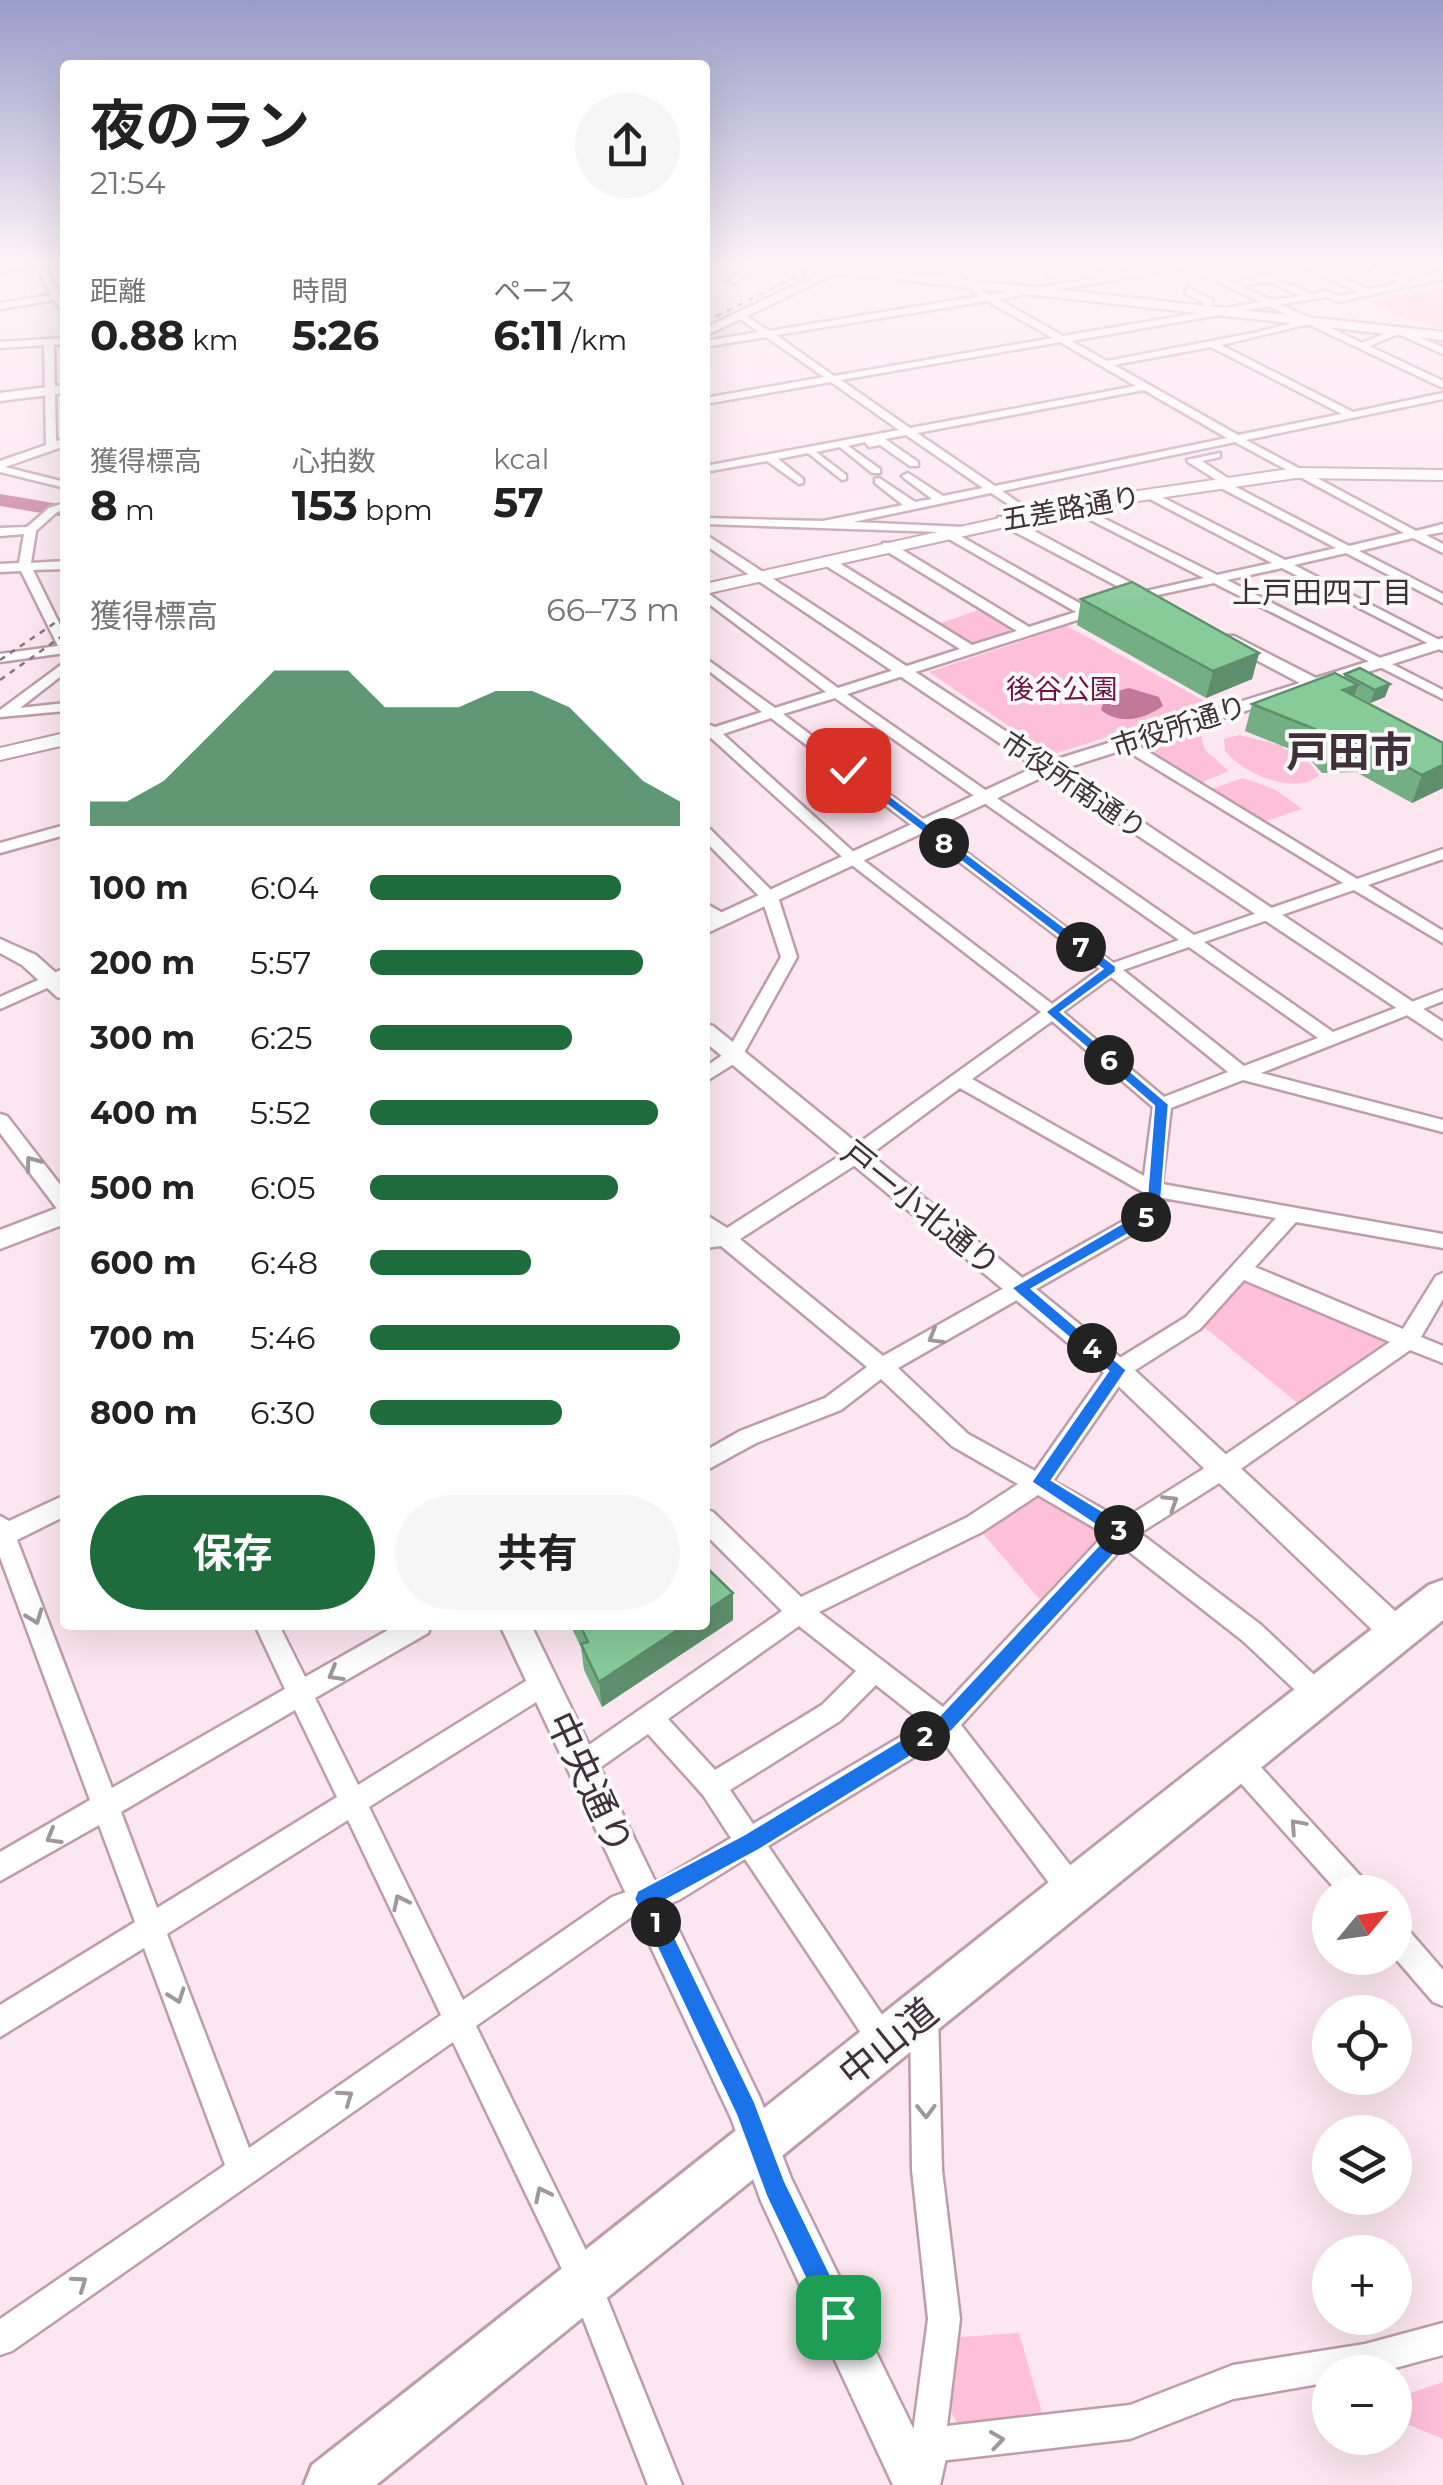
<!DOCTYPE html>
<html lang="ja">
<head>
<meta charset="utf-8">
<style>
	body { margin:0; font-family:Montserrat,"Noto Sans JP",sans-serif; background:#f6f6f6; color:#222; height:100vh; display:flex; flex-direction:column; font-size:38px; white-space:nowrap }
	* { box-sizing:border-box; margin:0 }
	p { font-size:32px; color:#767676 }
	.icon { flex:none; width:55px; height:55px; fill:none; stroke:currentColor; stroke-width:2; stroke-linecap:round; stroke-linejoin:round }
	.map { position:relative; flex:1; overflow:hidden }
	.details { position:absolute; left:60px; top:60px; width:650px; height:1570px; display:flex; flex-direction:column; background:#fff; border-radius:10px; box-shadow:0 10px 40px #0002 }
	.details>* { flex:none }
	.needle { width:65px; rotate:61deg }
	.tools { position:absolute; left:1312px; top:1875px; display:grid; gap:20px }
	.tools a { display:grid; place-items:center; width:100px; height:100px; border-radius:50%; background:#fff; box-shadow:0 10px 40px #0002; font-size:50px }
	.pin { position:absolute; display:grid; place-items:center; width:85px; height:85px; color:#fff; margin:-42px; border-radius:20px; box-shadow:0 5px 15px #0006 }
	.km { position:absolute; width:50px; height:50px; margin:-25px; border-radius:50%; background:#222; color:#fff; font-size:28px; line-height:50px; text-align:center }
	.round { display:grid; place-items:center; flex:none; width:105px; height:105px; border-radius:52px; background:#f6f6f6 }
	.headline { display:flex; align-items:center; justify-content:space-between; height:170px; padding:0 30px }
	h1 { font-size:55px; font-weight:700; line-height:75px }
	.figures { display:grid; grid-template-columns:repeat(3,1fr); gap:15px; height:170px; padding:10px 30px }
	.figures div { display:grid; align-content:center }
	.figures b { font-size:42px; font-weight:700 }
	.figures small { font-size:28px; font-weight:400 }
	.figures p { font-size:28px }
	.chart { height:280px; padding:20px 30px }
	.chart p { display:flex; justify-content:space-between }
	.chart svg { width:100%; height:180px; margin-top:10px; fill:#1e6c3c; opacity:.7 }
	.cta { display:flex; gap:20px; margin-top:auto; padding:20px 30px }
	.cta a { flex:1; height:115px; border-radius:60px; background:#1e6c3c; color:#fff; font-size:40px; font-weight:700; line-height:115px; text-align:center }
	.cta a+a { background:#f6f6f6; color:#222 }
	ul { padding:0 30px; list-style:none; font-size:32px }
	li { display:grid; grid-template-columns:160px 120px 1fr; align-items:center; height:75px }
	li i { height:25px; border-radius:12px; background:#1e6c3c }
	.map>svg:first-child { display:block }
	.green { fill:#fec0d9 }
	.water { fill:#c27999 }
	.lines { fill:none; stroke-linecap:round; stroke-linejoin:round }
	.river { fill:#c27999; fill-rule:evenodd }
	.minor-casing { stroke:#be9daa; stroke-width:5 }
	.tertiary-casing { stroke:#be9daa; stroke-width:5 }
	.secondary-casing { stroke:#be9daa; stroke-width:4 }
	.trunk-casing { stroke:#be9daa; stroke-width:6 }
	.minor { fill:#fff; fill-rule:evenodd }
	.tertiary { fill:#fff; fill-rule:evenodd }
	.secondary { fill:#fff; fill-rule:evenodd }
	.trunk { fill:#fff; fill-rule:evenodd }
	.rail { stroke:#87767d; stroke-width:2.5; stroke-dasharray:6 6; stroke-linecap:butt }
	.wall { fill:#74af84 }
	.shaded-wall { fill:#5e8e6b }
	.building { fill:#87cb99; stroke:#5e8e6b; stroke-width:2.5 }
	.oneway { stroke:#9f989b }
	.route { fill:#1a73e8; stroke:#fff; stroke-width:2.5 }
	.labels { text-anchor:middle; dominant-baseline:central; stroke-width:8; stroke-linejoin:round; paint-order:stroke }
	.far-street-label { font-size:28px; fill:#3f3137; stroke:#fafafa }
	.far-park-label { font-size:28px; fill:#6b1343; stroke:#fafafa }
	.far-neighbourhood-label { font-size:30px; fill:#3f3137; stroke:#fafafa }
	.street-label { font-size:32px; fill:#3f3137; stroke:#fafafa }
	.near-street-label { font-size:38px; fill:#3f3137; stroke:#fafafa }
	.far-town-label { font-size:42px; font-weight:bold; fill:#3f3137; stroke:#fafafa }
</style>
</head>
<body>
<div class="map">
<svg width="1443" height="2485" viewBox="0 0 1443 2485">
	<rect width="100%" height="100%" fill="#fce6ef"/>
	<path class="green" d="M1443 286V329L1395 315 1369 301Z
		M984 608 1021 630 973 646 938 624Z
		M1067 626 1210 704 1051 755 929 672Z
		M1200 732 1205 750 1229 771 1200 783 1147 749Z
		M1239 735 1285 746 1282 748 1304 756 1319 775C1296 797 1242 773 1225 751L1224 739Z
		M1243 778 1276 790 1302 809 1263 822 1211 789Z
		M1245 1279 1396 1342 1300 1405 1203 1326Z
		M1041 1493 1105 1536 1041 1601 979 1529Z
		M1019 2333 1044 2420 963 2432 948 2408 960 2337Z
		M1443 2382V2439L1395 2419V2398Z"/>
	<path class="water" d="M1129 688 1159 697 1163 706C1145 719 1120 726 1101 710L1106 694Z"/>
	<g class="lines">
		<path class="river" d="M0 494 65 505V517L0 506Z"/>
		<g class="minor-casing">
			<path id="minor" d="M23 263H51L45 266 60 294 65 293V307H59L55 300 0 309V303L52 295 37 267 0 272V266Z
				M756 263 765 264 735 283 728 281Z
				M887 263H908L858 274 854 271Z
				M924 263H935L990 295 1113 275 1081 263 1109 265 1122 273 1184 263H1206L1199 266 1233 282 1269 275 1311 294 1328 291 1339 296 1359 292 1291 263H1304L1369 289 1400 283 1354 263H1367L1410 281 1443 273V279L1338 302 1327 297 1280 304 1362 343 1398 328 1443 347V354L1398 334 1369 346 1443 381V388L1308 324 1221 345 1353 412 1443 393V399L1246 440 1416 531 1443 524V532L1426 535 1443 544V553L1413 538 1359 551 1443 594V603L1346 553 1294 565 1443 642V651L1282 568 1227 580 1443 690V699L1214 583 1124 602V596L1204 578 1067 508V504H1075L1217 575 1272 563 1144 496V492H1152L1285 560 1336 548 1217 486 1218 481 1188 462 1187 460 1220 453V457L1202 461 1232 481V485L1349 546 1404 533 1235 442 1002 491 1032 512 1034 514 1028 517 991 493 853 522 964 527V531L953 532 1088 608 1105 605V611L847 694 1194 935 1343 883 1119 746V740H1129L1357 879 1443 849V859L1368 885 1443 931V943L1354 890 1204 942 1333 1032 1443 990V1001L1261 1073 1443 1120V1132L1243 1080 1171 1108 1162 1184 1443 1234V1248L1296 1222 1255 1267 1403 1329 1436 1276 1443 1273V1299L1421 1337 1443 1346V1363L1410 1350 1232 1475 1140 1533 1261 1625 1328 1688 1332 1696 1328 1704 1319 1708 1310 1704 1243 1641 1123 1547 961 1725 1081 1879 1085 1889 1081 1899 1071 1903 1061 1899 942 1740 768 1846 895 2034 900 2044 895 2054 885 2059 875 2054 745 1859 679 1900 630 1918 476 2026 596 2271 682 2485H648L572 2290 453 2042 12 2351 0 2355V2319L225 2165 144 1948 0 2037V2005L135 1922 99 1825 0 1881V1852L90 1800 0 1557V1516L9 1521 65 1495V1516L17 1540 112 1788 285 1689 255 1625H279L305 1677 397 1625H431L428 1633 315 1698 358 1785 534 1676 543 1672 552 1676 556 1684 552 1692 369 1807 463 2000 612 1897 662 1879 731 1838 703 1795 648 1734 591 1774 582 1777 573 1774 569 1765 573 1756 782 1611 705 1534V1509L713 1512 801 1597 966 1518 1018 1484 952 1446 881 1379 841 1410 756 1443 705 1471V1451L740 1431 825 1398 867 1367 721 1246 705 1248V1214L727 1228 849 1150 1041 1012 848 862 711 738 705 739V723L715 727 762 712 705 668V658L775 708 826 692 705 601V591L838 688 960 649 823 564V558H831L972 645 1017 631 883 549V543H891L1029 627 1076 612 942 535 941 532 705 524V518L823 521 903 505 875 483V479L879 478 915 502 932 499 904 478 902 476 908 473 943 496 983 488 906 435 885 439 918 462V466H910L880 445 869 447 865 442 848 446 880 469V473H872L840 447 816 452 846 475V479L842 480 808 453 778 459 803 479V483L799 484 767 461 705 472V466L899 430 831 382 705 404V398L824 377 766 337 705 347V341L759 332 737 317 740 312 769 331 980 296ZM1189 268 1261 302 1209 311 1213 300 1188 288 1185 293 1205 303 1201 309 1205 312 1063 336 998 299ZM1268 281 1300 296 1272 300 1241 286ZM987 301 1053 338 834 376 776 335ZM1269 306 1300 321 1258 332 1107 361 1071 341ZM1060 342 1136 386 910 428 841 380ZM1211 347 1342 414 1238 435 1114 365ZM1144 390 1227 438 995 486 917 433ZM835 698 1179 940 1113 963 783 714ZM771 718 1100 969 1052 1004 858 856 723 734ZM1189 947 1318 1038 1244 1066 1123 970ZM1111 977 1228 1072 1164 1097 1063 1012ZM1052 1021 1153 1107 1144 1176 972 1079ZM960 1088 1143 1192 1145 1209 883 1356 740 1239 863 1160ZM1163 1198 1276 1218 1186 1317 1110 1364 1035 1471 968 1434 898 1368 1162 1217 1165 1212ZM1244 1280 1390 1342 1216 1461 1122 1520 1053 1481 1126 1376 1200 1329ZM1038 1495 1105 1534 943 1707 819 1612 982 1532ZM799 1626 856 1671 822 1705 715 1770 668 1719ZM876 1685 924 1723 753 1824 730 1790 840 1721ZM295 1710 337 1797 157 1908 121 1812ZM348 1820 441 2015 249 2148 167 1934Z
				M1064 263H1074L1055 278H1049V274Z
				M65 338V344L54 345 56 441 65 439V446L5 467 65 482V488L0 472V461L46 445 44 345 0 348V342Z
				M65 503V510L57 512 36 531 31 563 65 561V569L33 570 65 635V653L0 662V654L58 646 21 571 0 572V564L19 563 24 534 0 536V528L27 527 49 508Z
				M65 662V673L20 708 65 703V711L0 717V710Z
				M65 825V835L0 853V843Z
				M705 827 710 829 778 897 797 957 740 1060 705 1082V1067L727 1052 781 957 762 899 705 841Z
				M705 903 728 916V922H716L705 915Z
				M65 968V980L0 1009V997Z
				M0 1114 7 1116 65 1191V1212L58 1210 0 1133Z
				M1238 1749 1247 1752 1366 1882 1370 1892H1338L1229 1770 1225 1761 1229 1752Z
				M1395 1922 1405 1926 1443 1970V2006L1433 2002 1395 1958Z
				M924 2001 934 2005 938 2015 942 2170 960 2319 947 2426 1130 2405 1233 2365 1365 2344 1443 2323V2355L1380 2372H1330V2382L1233 2399 1130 2439 922 2463 910 2458 905 2446 913 2433 928 2319 912 2170 910 2015 914 2005Z"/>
		</g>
		<g class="tertiary-casing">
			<path id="tertiary" d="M746 263 858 268 1443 332V340L837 273 705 336V328L822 272Z
				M1422 263 1443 265V272L1423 265Z
				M65 385V393L0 401V393Z
				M998 517H1008L1161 599 1147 602 998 523Z
				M705 534 1051 761 1300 683 1222 642V636H1234L1316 678 1443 638V648L1063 769 1443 1022V1039L1047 775 705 934V920L1035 767 705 545Z
				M0 939 36 955 65 981V999L57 997 22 965 0 953Z
				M705 1024 713 1026 1127 1363 1409 1624 1413 1634 1409 1644 1398 1648 1387 1644 1109 1377 705 1042Z
				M65 1205V1224L0 1249V1230Z
				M500 1625H531L760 2098 791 2178 914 2430 928 2424 943 2430 949 2445 940 2485H893L761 2201 731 2118Z"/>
		</g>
		<g class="secondary-casing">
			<path id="secondary" d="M1296 468 1443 470V480L1296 478 1090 508 705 594V584L1090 498Z
				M65 733V745L0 760V748Z"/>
		</g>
		<g class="trunk-casing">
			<path id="trunk" d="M1443 1580V1620L376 2485H304L312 2465C686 2173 1054 1874 1429 1585Z"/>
		</g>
		<use href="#minor" class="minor"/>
		<use href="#tertiary" class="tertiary"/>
		<use href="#secondary" class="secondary"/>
		<use href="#trunk" class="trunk"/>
		<path class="rail" d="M705 322 823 263
			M0 660 65 616
			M0 680 65 634"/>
	</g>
	<path class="wall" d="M1081 599 1259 653 1252 679 1206 698 1077 625Z
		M1345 674 1390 684 1385 697 1370 703 1355 695 1354 696 1443 743V788L1412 803 1356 772 1322 773 1307 756 1245 731 1252 704 1343 677Z
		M733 1593V1620L602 1707 584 1670 581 1647 570 1625H705Z"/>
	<path class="shaded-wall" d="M1259 653 1252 679 1206 698 1213 671Z
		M1390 684 1385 697 1370 703 1375 690Z
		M1358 685 1349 711 1343 690Z
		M1443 765V788L1412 803 1422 775Z
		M733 1593V1620L602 1707 599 1682 685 1625H705V1612Z"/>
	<path class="building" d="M1132 582 1259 653 1213 671 1081 599Z
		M1360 668 1390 684 1375 690 1345 674Z
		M1335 673 1358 685 1343 690 1443 743V765L1422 775 1365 744 1331 746 1315 729 1252 704Z
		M705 1566 733 1593 705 1612Z
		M580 1625H685L599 1682 581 1644 588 1642Z"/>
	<defs><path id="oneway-chevron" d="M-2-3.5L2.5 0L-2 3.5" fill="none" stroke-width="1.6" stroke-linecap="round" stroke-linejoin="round" transform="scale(2.5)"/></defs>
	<g class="oneway">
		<use href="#oneway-chevron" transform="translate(32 1163) rotate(-127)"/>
		<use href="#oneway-chevron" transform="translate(935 1337) rotate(150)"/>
		<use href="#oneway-chevron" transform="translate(1171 1502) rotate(-32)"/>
		<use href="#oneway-chevron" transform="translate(35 1617) rotate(69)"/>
		<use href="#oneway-chevron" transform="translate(335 1674) rotate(150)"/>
		<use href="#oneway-chevron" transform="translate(1297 1826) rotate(-132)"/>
		<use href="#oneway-chevron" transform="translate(53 1837) rotate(150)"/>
		<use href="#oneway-chevron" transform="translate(400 1902) rotate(-116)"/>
		<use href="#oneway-chevron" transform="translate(177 1996) rotate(70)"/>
		<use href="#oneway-chevron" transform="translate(346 2097) rotate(-35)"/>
		<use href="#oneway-chevron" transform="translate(926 2111) rotate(89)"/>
		<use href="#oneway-chevron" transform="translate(542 2194) rotate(-116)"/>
		<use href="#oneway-chevron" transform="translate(80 2283) rotate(-35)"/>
		<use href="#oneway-chevron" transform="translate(997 2440) rotate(-8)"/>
	</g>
	<linearGradient id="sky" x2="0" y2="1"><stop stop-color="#999cc8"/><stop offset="0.43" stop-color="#fef4f8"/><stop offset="1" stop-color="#fef4f8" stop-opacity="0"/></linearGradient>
	<rect width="1443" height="611" fill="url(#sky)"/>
	<path class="route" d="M844 767H852L1116 966V972L1061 1012 1169 1104 1160 1216 1032 1289 1127 1370 1052 1480 1129 1527V1538L952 1731 759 1850 659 1904 755 2102 785 2181 847 2308 851 2317 847 2326 838 2330 828 2326 766 2196 736 2115 634 1899 637 1891 743 1835 938 1717 1109 1534 1031 1482 1108 1371 1011 1288 1146 1209 1154 1106 1045 1012 1102 969 844 772Z"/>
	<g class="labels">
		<g class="far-street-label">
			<text transform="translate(1071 508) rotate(-10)">五差路通り</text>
			<text transform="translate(1179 726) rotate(-18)">市役所通り</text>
			<text transform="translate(1074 785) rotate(34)">市役所南通り</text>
		</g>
		<g class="far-park-label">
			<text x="1062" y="689">後谷公園</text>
		</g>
		<g class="far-neighbourhood-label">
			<text x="1322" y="592">上戸田四丁目</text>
		</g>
		<g class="street-label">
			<text transform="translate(921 1208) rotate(39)">戸一小北通り</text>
		</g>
		<g class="near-street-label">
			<text transform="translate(590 1783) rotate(65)">中央通り</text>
			<text transform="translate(888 2042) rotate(-39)">中山道</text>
		</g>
		<g class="far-town-label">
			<text x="1349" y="752">戸田市</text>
		</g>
	</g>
</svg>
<div class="tools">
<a><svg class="needle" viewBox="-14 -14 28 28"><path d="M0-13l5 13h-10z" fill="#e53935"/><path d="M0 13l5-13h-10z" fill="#767676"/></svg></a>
<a><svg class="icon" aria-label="locate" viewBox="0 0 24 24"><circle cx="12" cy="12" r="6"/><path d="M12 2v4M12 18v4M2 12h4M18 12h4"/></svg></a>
<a><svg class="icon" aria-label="layers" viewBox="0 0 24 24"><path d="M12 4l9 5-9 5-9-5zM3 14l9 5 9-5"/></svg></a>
<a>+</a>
<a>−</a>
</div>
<div class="pin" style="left:838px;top:2317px;background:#1e9e55"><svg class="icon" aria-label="arrive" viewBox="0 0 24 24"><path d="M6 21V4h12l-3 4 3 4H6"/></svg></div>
<div class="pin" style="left:848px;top:770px;background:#d93025"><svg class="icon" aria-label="check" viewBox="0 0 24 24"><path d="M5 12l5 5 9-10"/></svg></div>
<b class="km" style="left:656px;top:1922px">1</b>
<b class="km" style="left:925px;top:1736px">2</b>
<b class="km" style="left:1119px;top:1530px">3</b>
<b class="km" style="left:1092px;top:1348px">4</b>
<b class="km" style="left:1146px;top:1217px">5</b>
<b class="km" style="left:1109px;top:1060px">6</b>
<b class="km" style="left:1081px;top:947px">7</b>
<b class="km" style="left:944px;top:843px">8</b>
<section class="details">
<div class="headline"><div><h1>夜のラン</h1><p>21:54</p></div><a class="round"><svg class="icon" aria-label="share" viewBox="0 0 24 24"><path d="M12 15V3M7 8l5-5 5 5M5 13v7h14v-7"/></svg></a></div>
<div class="figures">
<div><p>距離</p><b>0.88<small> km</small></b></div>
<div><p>時間</p><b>5:26</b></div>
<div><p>ペース</p><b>6:11<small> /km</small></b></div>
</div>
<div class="figures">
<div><p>獲得標高</p><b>8<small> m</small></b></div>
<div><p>心拍数</p><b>153<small> bpm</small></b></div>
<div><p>kcal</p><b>57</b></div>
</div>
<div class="chart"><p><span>獲得標高</span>66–73 m</p>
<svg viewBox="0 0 160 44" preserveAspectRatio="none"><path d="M0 44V38L10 38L20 33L30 24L40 15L50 6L60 6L70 6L80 15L90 15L100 15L110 11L120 11L130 15L140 24L150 33L160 38V44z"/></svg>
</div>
<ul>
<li><b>100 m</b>6:04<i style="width:81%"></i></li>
<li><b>200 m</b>5:57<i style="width:88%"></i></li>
<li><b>300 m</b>6:25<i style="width:65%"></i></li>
<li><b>400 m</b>5:52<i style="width:93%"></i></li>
<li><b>500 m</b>6:05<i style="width:80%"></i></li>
<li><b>600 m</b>6:48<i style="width:52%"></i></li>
<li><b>700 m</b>5:46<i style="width:100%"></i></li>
<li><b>800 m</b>6:30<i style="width:62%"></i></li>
</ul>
<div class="cta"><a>保存</a><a>共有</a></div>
</section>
</div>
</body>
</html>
